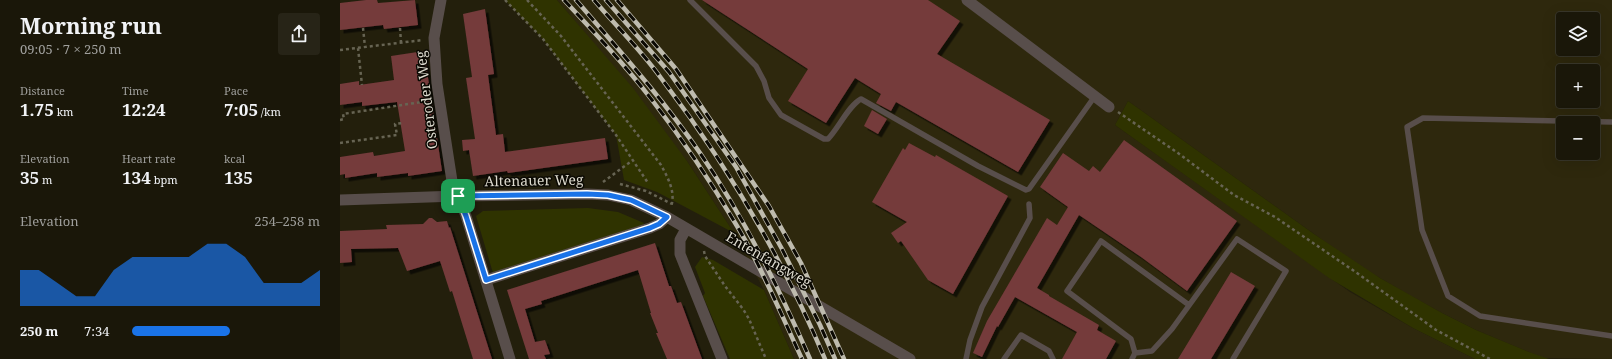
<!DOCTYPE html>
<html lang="en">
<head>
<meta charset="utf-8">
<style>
	body { margin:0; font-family:"Noto Serif",serif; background:#272417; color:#f1f3f6; height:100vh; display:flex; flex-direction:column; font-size:15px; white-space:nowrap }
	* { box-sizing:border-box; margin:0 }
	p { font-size:13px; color:#9f9f9c }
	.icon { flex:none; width:22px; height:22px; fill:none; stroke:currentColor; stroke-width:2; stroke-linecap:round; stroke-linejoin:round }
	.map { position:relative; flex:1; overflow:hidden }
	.side { display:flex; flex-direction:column; background:#1a1709; width:340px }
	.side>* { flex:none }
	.tools { position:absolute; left:1216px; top:12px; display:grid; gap:8px }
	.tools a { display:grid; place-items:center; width:44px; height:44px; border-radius:4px; background:#1a1709; box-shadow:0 4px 16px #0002,0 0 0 1px #38362a; font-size:20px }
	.pin { position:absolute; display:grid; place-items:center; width:34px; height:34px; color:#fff; margin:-17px; border-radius:8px; box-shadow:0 2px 6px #0006 }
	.round { display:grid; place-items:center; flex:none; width:42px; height:42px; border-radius:4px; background:#272417 }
	.head { display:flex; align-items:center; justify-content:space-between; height:68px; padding:0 20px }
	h1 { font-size:22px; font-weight:700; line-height:30px }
	.stats { display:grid; grid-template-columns:repeat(3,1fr); gap:6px; height:68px; padding:4px 20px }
	.stats div { display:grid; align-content:center }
	.stats b { font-size:17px; font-weight:700 }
	.stats small { font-size:11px; font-weight:400 }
	.stats p { font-size:11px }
	.chart { height:112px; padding:8px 20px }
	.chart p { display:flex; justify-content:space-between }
	.chart svg { width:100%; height:72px; margin-top:4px; fill:#1a73e8; opacity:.7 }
	ul { padding:0 20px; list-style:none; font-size:13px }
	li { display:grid; grid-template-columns:64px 48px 1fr; align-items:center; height:30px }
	li i { height:10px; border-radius:5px; background:#1a73e8 }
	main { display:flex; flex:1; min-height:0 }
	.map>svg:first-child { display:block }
	.built { fill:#2e280d; fill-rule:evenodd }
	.green { fill:#2f3300 }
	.building { fill:#743a3b; filter:url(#shadow) }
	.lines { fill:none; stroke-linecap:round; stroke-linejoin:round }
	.path { stroke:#676453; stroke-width:2.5; stroke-dasharray:3 3; stroke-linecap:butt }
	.service { stroke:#584e4b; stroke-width:5.5 }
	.minor { stroke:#584e4b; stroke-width:11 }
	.rail-casing { stroke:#bebbae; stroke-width:4.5 }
	.rail { stroke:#0b0903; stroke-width:3; stroke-dasharray:9; stroke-linecap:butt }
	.route-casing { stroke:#fff; stroke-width:8 }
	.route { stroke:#1a73e8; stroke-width:5 }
	.labels { text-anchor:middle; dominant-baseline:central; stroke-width:3; stroke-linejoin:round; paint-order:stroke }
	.street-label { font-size:14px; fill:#dddace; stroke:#0b0903 }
</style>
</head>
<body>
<main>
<section class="side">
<div class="head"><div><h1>Morning run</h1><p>09:05 · 7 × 250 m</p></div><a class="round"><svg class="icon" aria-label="share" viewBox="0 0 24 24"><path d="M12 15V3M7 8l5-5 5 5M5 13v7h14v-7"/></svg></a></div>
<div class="stats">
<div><p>Distance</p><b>1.75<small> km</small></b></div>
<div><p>Time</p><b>12:24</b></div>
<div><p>Pace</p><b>7:05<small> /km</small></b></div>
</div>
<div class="stats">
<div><p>Elevation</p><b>35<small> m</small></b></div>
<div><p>Heart rate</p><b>134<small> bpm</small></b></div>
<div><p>kcal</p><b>135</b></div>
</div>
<div class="chart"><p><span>Elevation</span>254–258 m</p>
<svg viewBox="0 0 160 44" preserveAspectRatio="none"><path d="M0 44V22L10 22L20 30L30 38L40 38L50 22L60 14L70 14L80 14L90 14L100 6L110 6L120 14L130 30L140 30L150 30L160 22V44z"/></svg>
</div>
<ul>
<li><b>250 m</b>7:34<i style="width:52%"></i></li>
</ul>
</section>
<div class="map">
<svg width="1272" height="359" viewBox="0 0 1272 359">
	<defs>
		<filter id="shadow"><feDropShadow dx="3.5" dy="3.5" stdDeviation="0" flood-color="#0009"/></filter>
	</defs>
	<rect width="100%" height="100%" fill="#231f0c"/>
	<path class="built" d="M217 0H1272V359L1203 358 1136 330 1102 313 1069 295 1016 264 788 101 775 125 1010 292 1073 328 1135 359H454L424 290 394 233 347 161 229 14ZM1223 19H1253V49H1223ZM1223 71H1253V101H1223ZM1223 123H1253V153H1223Z"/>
	<path class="green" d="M165 0H217L293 88 347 161 394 233 317 192 284 180 276 135 203 39Z
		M788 101 974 234 1040 278 1102 313 1136 330 1189 352 1209 359H1135L1073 328 989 278 775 125Z
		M248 208 278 212 304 223 303 225 153 273 136 216 143 211Z
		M362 257 373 260 424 290 454 359H390L363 296 365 293 355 267Z"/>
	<path class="building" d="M26 0H37L38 3 75 0 78 25 44 29 43 25 0 30V3Z
		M362 0H588L620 21 597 54 710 120 678 172 556 102 551 111 536 103 541 94 515 78 486 123 448 101 468 69Z
		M145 9 154 74 148 75 156 135 163 134 165 152 265 138 268 159 168 173 167 171 133 176 129 150 123 151 122 140 135 139 126 78 132 77 123 14Z
		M84 51 102 171 68 176V173L37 177V173L5 178V174L0 175V157L33 152 34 156 65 151 57 102 22 106V102L0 105V84L19 81V85L54 80 51 56Z
		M532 110 547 119 538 134 524 126Z
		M784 140 897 221 847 291 801 257 739 215 697 288 709 295V296L759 325 757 330 776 341 766 359H722L737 332 675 297 658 327 657 326 642 357 633 353 647 321 707 218 717 225 728 207 700 187 723 153 749 171 753 166 760 172Z
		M569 143 595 157 596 155 668 196 613 294 588 280 561 241 558 243 551 233 567 222 532 202 563 148 565 150Z
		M89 218H92L97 222 107 221 109 228 110 227 152 359H133L112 291 110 292 100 261 67 271 58 248 11 249 12 262 0 263V231L47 229 46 225 83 224Z
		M315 243 329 286H331L337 303 341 302 362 359H327L316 333H318L310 313H311L298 270 201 301 202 304 185 309 195 342 205 340 210 354 204 355 206 359H189L167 290Z
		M891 272 915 286 871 359H838Z"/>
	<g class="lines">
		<path class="path" d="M165 0 203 39 276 135 308 183
			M187 0 221 36 321 165C328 178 336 192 331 207
			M23 28 25 47
			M60 28 61 42
			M18 48 22 85
			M0 50 83 40
			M778 112 838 153 894 195 935 217 1017 273 1096 330 1150 359
			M0 120 4 119 3 114 88 101
			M0 143 57 135 55 124 63 123
			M263 182 293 160
			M280 184 306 191 332 204
			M364 251 365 256 385 286 403 309 409 319 426 359"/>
		<path class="service" d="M350 0 416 66 424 81 429 98 441 115 484 139H488C498 129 509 105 521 99L638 166 686 190 689 189 755 96
			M1272 122 1083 118 1067 127 1082 230 1108 296 1140 316 1272 336
			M795 353 812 351 832 329 897 239 946 271 893 359
			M626 359 630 340 642 307 690 218 689 204
			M664 359 681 335 709 351 713 359
			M792 359 795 353 791 339 727 291 761 241 849 305"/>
		<path class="minor" d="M101 0 94 38 97 84 112 181 126 216 170 359
			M627 0 769 107
			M0 200 118 196 247 194 268 195 291 200 327 217 570 359
			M346 229 340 240V254L382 359
			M146 280 310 228 319 224 327 217"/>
		<g class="rail-casing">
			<path id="rail" d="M224 0C255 33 285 65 312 100 343 140 371 182 397 226 422 268 441 314 462 359
				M236 0C279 50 323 99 360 153 404 217 439 288 470 359
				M254 0C276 26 301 50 321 78 388 166 442 257 485 359
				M266 0 329 72 396 167 442 249 480 325 495 359
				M277 0 336 69 429 206 461 263 504 359"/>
		</g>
		<use href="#rail" class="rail"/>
	</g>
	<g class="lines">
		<g class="route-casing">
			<path id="route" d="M247 194 268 195 291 200 327 217 319 224 310 228 146 280 126 216 118 196Z"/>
		</g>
		<use href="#route" class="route"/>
	</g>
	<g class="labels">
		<g class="street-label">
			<text transform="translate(86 100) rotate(-97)">Osteroder Weg</text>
			<text transform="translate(194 180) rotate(-1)">Altenauer Weg</text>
			<text transform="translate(429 259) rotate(30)">Entenfangweg</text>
		</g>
	</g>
</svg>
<div class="tools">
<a><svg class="icon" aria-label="layers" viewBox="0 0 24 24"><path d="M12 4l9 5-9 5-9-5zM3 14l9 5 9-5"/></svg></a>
<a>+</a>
<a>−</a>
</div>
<div class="pin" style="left:118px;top:196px;background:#1e9e55"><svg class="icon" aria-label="arrive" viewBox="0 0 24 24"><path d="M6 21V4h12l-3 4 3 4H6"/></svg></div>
</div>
</main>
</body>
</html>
